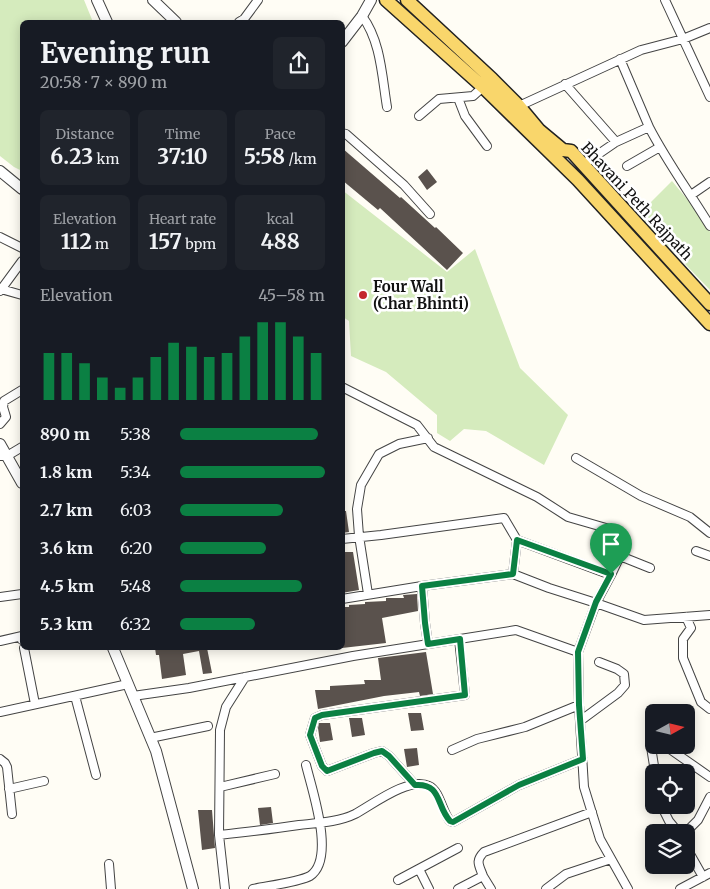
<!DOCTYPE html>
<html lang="en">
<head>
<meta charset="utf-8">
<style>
	body { margin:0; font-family:Merriweather,serif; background:#20242c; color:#f1f3f6; height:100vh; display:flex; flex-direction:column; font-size:19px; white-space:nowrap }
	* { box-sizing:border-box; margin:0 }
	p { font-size:16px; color:#9ea1a6 }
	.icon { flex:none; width:28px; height:28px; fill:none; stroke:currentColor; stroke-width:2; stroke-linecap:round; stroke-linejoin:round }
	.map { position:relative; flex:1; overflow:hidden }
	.details { position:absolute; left:20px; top:20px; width:325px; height:630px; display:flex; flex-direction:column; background:#171b24; border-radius:8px; box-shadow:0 2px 12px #0003 }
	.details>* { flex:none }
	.needle { width:32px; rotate:82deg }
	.buttons { position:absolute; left:645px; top:704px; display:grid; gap:10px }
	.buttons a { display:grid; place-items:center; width:50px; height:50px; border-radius:8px; background:#171b24; box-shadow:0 2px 12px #0003; font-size:25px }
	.pin { position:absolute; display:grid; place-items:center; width:42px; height:42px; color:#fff; margin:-51px -21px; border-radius:50% 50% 50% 0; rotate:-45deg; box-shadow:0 0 5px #0007 }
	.pin .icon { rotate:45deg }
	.round { display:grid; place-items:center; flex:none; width:52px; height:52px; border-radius:8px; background:#20242c }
	.summary { display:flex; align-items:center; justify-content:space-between; height:85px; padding:0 20px }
	h1 { font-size:28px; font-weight:700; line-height:38px }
	.stats { display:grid; grid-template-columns:repeat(3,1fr); gap:8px; height:85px; padding:5px 20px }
	.stats div { display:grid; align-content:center; border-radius:8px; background:#20242c; text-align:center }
	.stats b { font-size:21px; font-weight:700 }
	.stats small { font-size:14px; font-weight:400 }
	.stats p { font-size:14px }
	.chart { height:140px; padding:10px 20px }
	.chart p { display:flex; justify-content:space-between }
	.chart svg { width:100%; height:90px; margin-top:5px; stroke:#0b8043; stroke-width:6 }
	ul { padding:0 20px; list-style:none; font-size:16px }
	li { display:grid; grid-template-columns:80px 60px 1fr; align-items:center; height:38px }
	li i { height:12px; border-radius:6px; background:#0b8043 }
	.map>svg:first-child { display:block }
	.green { fill:#d5ebbd }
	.building { fill:#5a524d }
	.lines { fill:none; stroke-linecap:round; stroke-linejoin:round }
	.minor-casing { stroke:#444; stroke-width:10 }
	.tertiary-casing { stroke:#444; stroke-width:12 }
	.primary-casing { stroke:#222; stroke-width:15 }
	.minor { stroke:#fff; stroke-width:8 }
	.tertiary { stroke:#fff; stroke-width:10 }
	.primary { stroke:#f9d66b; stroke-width:12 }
	.route-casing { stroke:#fff; stroke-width:10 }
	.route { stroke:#0b8043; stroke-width:6 }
	.poi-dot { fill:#c4262e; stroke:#fff; stroke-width:2 }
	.labels { text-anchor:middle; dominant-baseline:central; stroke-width:5; stroke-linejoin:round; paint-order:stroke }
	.street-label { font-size:15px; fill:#111; stroke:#fff }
	.poi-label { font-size:15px; font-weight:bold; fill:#111; stroke:#fff; text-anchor:start }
</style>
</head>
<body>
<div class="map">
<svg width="710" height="889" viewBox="0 0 710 889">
	<rect width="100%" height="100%" fill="#fffdf5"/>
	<path class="green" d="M0 0H84L93 22H22V171L14 167 0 156Z
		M672 181 706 222 710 232V290L638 215Z
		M342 190 447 272 475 249 520 368 568 415 544 465 486 431 464 429 450 441 437 433V415L386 372 351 356 349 321 343 317Z"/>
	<path class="building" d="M342 148 400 198 401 197 435 228 436 227 463 253 447 270 380 208 378 210 342 180Z
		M427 169 437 182 427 190 418 177Z
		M342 511H346L349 532 342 533Z
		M342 552H353L359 590 342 593Z
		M417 594 418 611 382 618 386 643 342 648V607H349V605L365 604V602L386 601V598H404L403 595Z
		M155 648H207L212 673 203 674 199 651 183 654 186 675 162 679 159 655H156Z
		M426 652 433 694 420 696 419 692 384 696 318 709 315 690H330V686L365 684 364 680H381L378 658Z
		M408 713H421L424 730 411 731Z
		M349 718H362L365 735 352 737Z
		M319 723H330L333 740 320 742 318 728Z
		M417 748 419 765 407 767 404 749Z
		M271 807 273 823 260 825 258 808Z
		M198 810H212L215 848 202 850Z"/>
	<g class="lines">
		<g class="minor-casing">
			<path id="minor" d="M665 0 710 97
				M362 16C381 41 382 77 387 107
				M239 22 244 19 258 0
				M565 84 616 142
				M458 98 465 116 487 146
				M519 106 641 50 683 39 710 28
				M419 116 439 99 473 96 483 87
				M649 127C667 162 690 193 710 226
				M342 133 346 134 404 185 430 214
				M584 164 616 142 649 127 620 59
				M627 166 660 147
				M691 195 710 182
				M0 237 22 248
				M1 289 22 295
				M0 291 22 261
				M342 387 417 425 434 447 537 497 568 517 613 530 620 540V556
				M0 424 6 417 3 407 4 401 22 390
				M0 456H7L22 447
				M576 458 641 496 690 517 710 533
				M342 539 381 535 504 518 517 540 611 575 620 556 650 568
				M696 551 710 556
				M513 574 517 540
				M611 575 596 603 644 620 710 615
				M422 586 425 623 428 644
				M368 594 359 536 357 509 361 485 379 454 399 444 428 438
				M0 597 22 594
				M342 599 422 586 513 574 549 588 596 603 578 652 579 705 584 787 600 839 628 889
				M686 617 691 628 683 639V658L701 702 710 709
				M0 641 22 636V640
				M24 648 35 704
				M75 696 96 775
				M133 696 189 688 353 656 516 630 578 652
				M0 712 128 684
				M580 721 618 693 625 685 624 674 617 669 599 662
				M150 738 208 726
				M654 743 651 747 655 772
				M664 745 710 777
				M452 750 477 739 525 727 579 705
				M0 759 5 763 7 767 12 814
				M415 785 389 756 382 751 374 753 327 771 322 766 310 735 315 718 322 715 465 695 459 639
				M220 787 275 774
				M9 789 44 781
				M661 805 669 821 678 832
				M686 832 698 820 710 797
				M219 835C246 832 273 829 299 825 317 823 339 822 355 814 372 805 409 776 429 786 440 791 442 812 450 821L453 822 519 785 583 759
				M686 847 703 877
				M109 864 111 889
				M419 869 429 889
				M483 876C479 865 475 861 484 852L592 812
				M398 880 458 848
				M225 889 219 835 220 730 226 707 245 677
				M253 889C267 886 299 882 310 876 336 859 312 790 306 765
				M458 889 483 876 491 889
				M546 889 566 874 611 859
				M680 889 710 873"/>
		</g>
		<g class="tertiary-casing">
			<path id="tertiary" d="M97 0 107 22
				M153 0 176 22
				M342 42 362 16 371 0
				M0 171 22 189
				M0 444 22 483
				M113 648 156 751 193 889"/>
		</g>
		<g class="primary-casing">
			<path id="primary" d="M386 0 483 87 578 180 710 324
				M407 0 492 79 519 106 539 130 563 150 571 151 710 304"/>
		</g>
		<use href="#minor" class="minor"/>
		<use href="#tertiary" class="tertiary"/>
		<use href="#primary" class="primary"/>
	</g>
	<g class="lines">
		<g class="route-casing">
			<path id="route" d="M517 540 611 574 596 602 578 652 579 705 583 759 519 785 453 822 450 821C436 806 442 783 415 785L389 756 382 751 374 753 327 771 322 766 310 735 315 718 322 715 465 695 460 639 428 644 425 623 422 586 513 574Z"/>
		</g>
		<use href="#route" class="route"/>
	</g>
	<circle class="poi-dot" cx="363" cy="295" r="5"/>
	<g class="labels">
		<g class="street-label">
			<text transform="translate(637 201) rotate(47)">Bhavani Peth Rajpath</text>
		</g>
		<g class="poi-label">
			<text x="373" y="286">Four Wall<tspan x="373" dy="17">(Char Bhinti)</tspan></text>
		</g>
	</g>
</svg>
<div class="buttons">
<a><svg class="needle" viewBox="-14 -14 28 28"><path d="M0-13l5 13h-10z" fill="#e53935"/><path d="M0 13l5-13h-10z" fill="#9ea1a6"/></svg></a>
<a><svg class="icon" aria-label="locate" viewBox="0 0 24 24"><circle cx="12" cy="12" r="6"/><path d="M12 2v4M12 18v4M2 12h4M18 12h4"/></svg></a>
<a><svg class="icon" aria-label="layers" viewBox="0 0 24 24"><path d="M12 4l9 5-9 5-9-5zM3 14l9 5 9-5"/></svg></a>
</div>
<div class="pin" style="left:611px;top:574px;background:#1e9e55"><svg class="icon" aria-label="arrive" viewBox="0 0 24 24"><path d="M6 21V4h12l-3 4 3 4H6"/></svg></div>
<section class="details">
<div class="summary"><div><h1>Evening run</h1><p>20:58 · 7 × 890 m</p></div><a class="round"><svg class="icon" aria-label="share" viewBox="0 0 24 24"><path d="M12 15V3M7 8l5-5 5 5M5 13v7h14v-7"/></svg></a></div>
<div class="stats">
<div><p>Distance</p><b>6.23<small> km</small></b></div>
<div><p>Time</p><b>37:10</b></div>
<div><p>Pace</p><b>5:58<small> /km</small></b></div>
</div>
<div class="stats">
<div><p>Elevation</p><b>112<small> m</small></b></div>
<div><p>Heart rate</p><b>157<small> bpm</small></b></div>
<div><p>kcal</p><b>488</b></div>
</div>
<div class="chart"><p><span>Elevation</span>45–58 m</p>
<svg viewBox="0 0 160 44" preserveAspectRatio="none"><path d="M5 44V21M15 44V21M25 44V26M35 44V33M45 44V38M55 44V33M65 44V23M75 44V16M85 44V18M95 44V23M105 44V21M115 44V13M125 44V6M135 44V6M145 44V13M155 44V21"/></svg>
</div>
<ul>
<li><b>890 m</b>5:38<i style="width:95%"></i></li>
<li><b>1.8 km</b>5:34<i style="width:100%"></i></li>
<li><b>2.7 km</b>6:03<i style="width:71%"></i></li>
<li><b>3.6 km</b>6:20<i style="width:59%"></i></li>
<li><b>4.5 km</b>5:48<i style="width:84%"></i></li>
<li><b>5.3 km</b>6:32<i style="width:52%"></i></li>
</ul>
</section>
</div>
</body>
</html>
